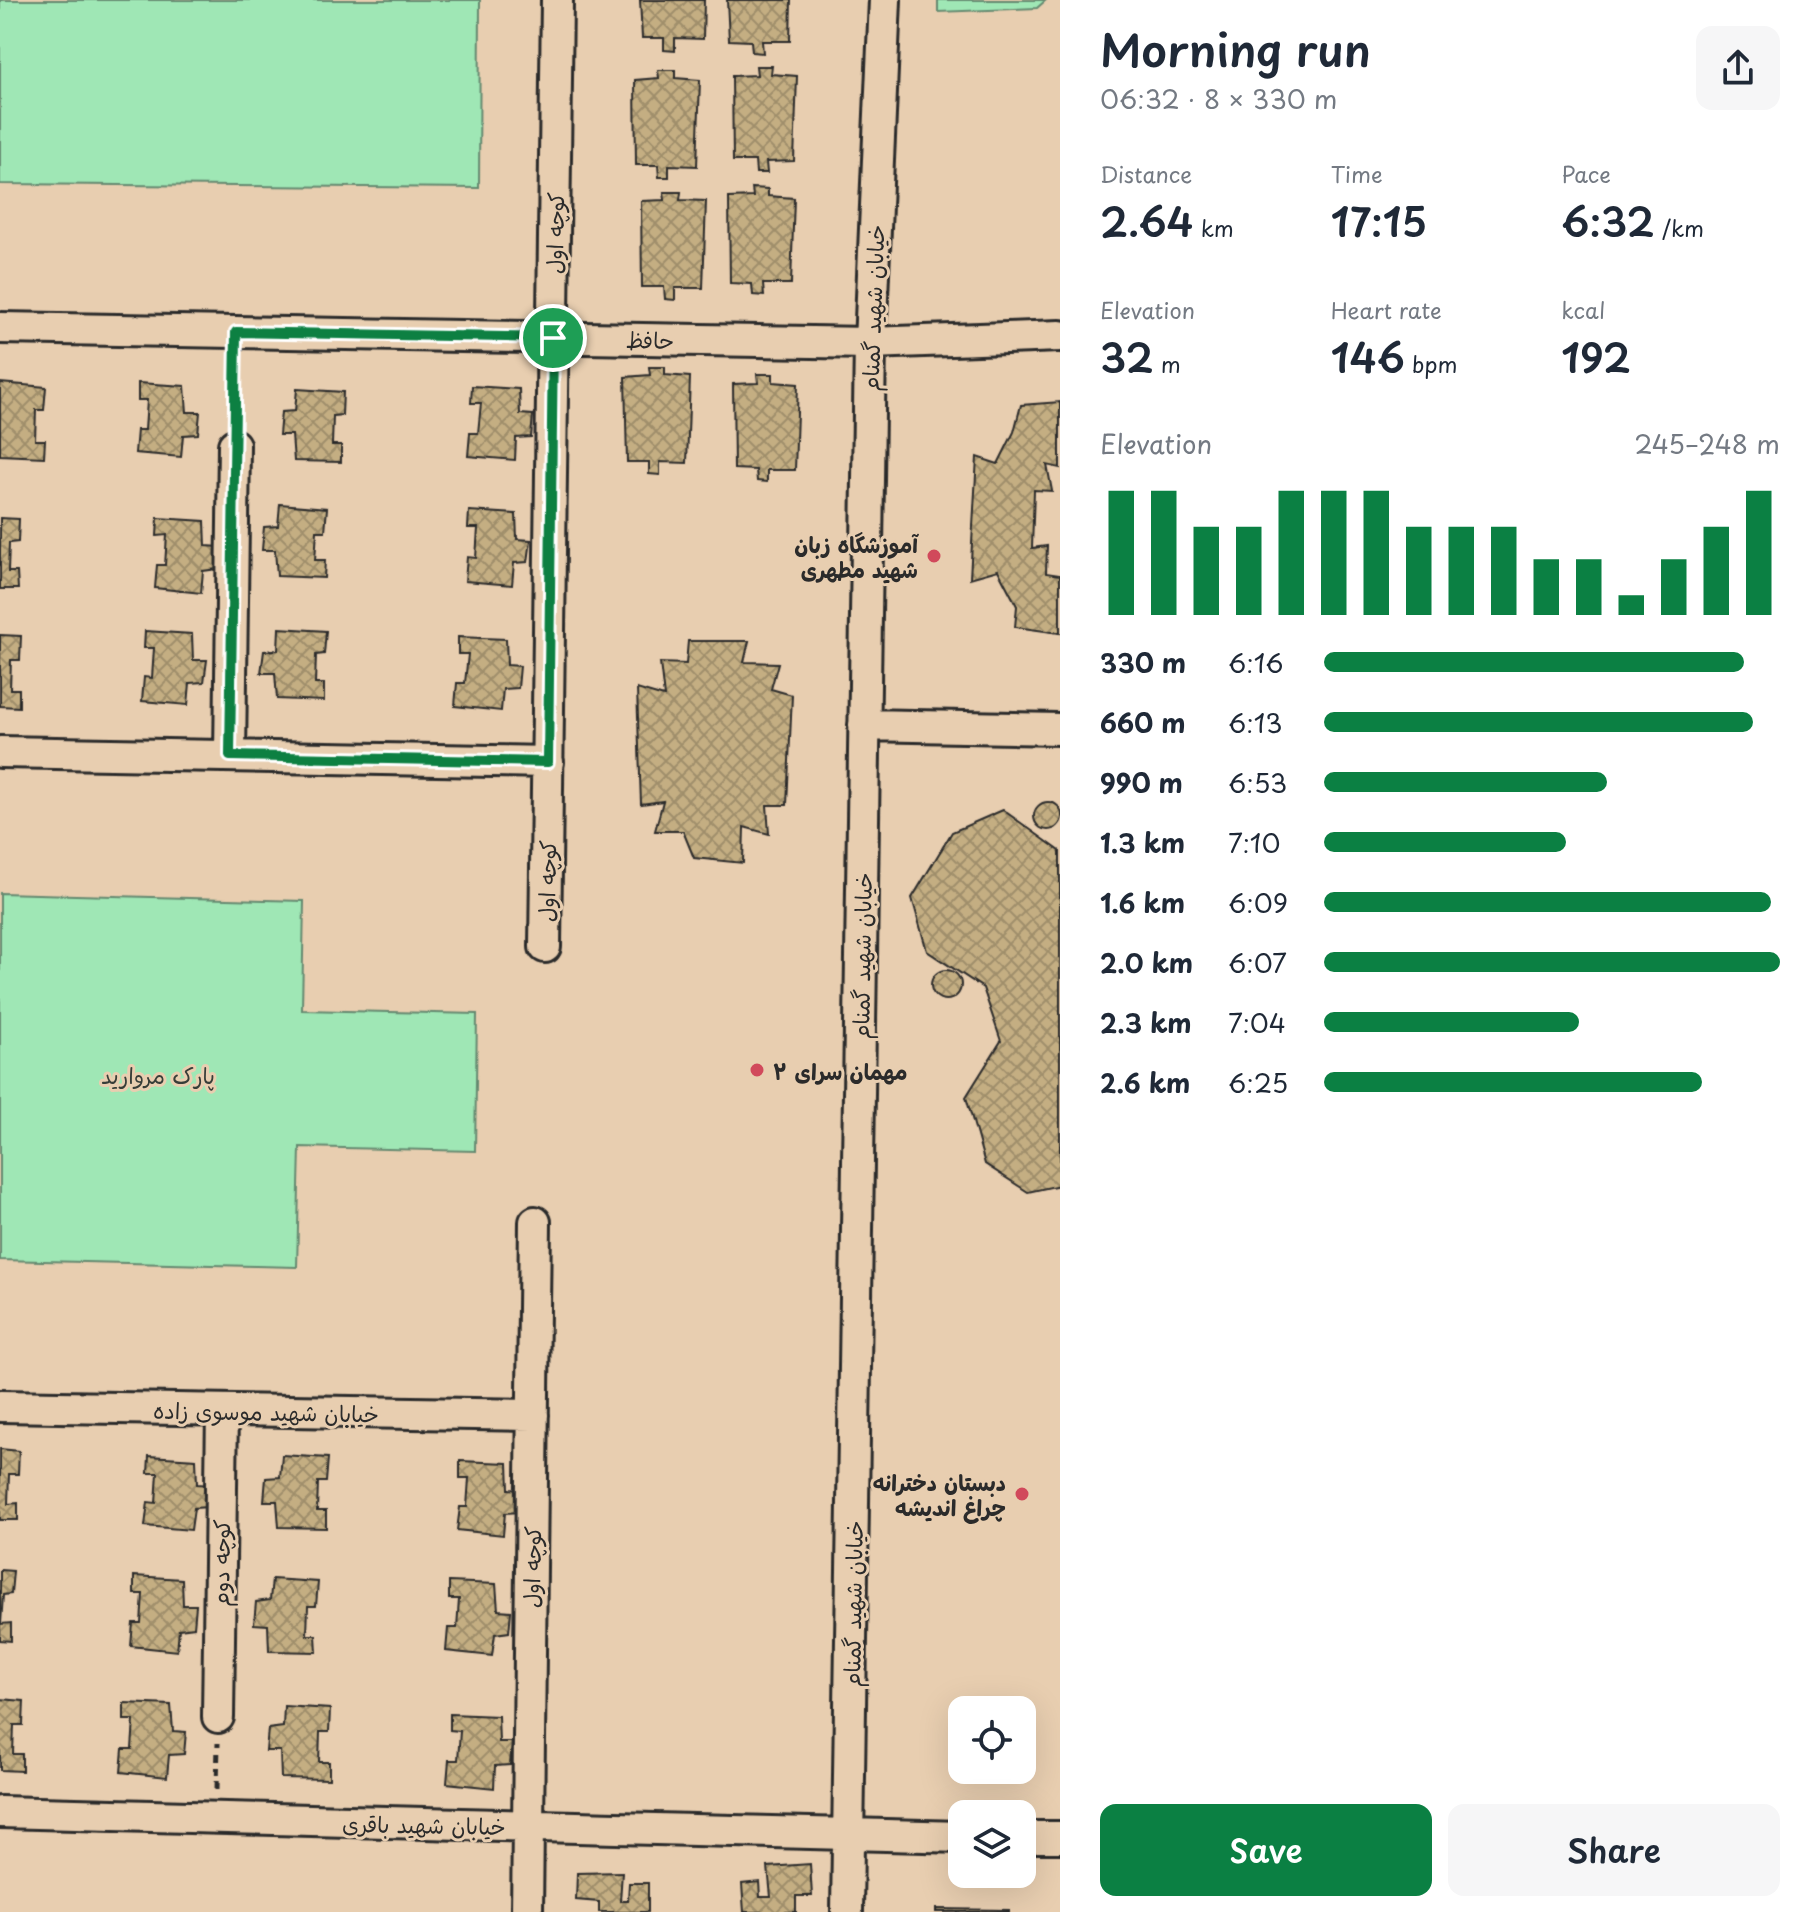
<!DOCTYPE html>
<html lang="en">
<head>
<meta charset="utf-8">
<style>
	body { margin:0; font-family:"Playpen Sans","Playpen Sans Arabic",sans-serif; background:#f6f6f7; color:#1f2937; height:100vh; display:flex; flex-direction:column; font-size:30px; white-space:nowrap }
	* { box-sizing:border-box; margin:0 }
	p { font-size:26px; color:#747a83 }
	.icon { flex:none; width:44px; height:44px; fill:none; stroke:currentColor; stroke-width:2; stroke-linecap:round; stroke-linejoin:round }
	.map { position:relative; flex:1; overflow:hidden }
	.side { display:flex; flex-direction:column; background:#fff; width:760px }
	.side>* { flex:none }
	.buttons { position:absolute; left:948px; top:1696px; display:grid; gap:16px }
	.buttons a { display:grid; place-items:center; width:88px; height:88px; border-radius:16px; background:#fff; box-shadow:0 8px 32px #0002; font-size:40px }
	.pin { position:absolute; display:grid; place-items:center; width:68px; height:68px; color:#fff; margin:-34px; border:4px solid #fff; border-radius:50%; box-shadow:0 2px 8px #0007 }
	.round { display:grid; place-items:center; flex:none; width:84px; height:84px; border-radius:16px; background:#f6f6f7 }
	.overview { display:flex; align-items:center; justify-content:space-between; height:136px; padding:0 40px }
	h1 { font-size:44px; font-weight:600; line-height:60px }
	.stats { display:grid; grid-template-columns:repeat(3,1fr); gap:12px; height:136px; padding:8px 40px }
	.stats div { display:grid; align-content:center }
	.stats b { font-size:40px; font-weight:600 }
	.stats small { font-size:22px; font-weight:400 }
	.stats p { font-size:22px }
	.chart { height:224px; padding:16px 40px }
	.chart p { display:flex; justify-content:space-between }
	.chart svg { width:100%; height:144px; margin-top:8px; stroke:#0b8043; stroke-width:6 }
	.button { display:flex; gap:16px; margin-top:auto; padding:16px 40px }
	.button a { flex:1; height:92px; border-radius:16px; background:#0b8043; color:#fff; font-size:32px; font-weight:600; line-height:92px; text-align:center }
	.button a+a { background:#f6f6f7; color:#1f2937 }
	ul { padding:0 40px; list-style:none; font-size:26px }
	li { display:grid; grid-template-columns:128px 96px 1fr; align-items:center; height:60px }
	li i { height:20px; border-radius:10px; background:#0b8043 }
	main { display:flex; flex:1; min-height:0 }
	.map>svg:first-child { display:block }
	.park { fill:#9fe7b5; stroke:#658970; stroke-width:2 }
	.building { fill:url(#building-cross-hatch); stroke:#2b2b2b; stroke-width:2 }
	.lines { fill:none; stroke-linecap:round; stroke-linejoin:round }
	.minor-casing { stroke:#2b2b2b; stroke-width:36 }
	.path { stroke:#2b2b2b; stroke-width:5; stroke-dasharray:8 6; stroke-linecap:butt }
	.minor { stroke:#e8ceb0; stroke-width:30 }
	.route-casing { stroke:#fff; stroke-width:16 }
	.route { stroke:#0b8043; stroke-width:10 }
	.poi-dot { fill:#d1495b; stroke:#e8ceb0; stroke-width:3 }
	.labels { text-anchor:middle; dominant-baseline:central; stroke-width:6; stroke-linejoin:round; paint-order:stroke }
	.street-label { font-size:22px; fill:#2b2b2b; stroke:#e8ceb0 }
	.poi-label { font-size:22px; font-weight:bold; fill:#2b2b2b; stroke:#e8ceb0; text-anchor:end }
	.park-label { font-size:22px; fill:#373e39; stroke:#e8ceb0 }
</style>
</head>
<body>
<main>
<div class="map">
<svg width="1060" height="1912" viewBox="0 0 1060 1912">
	<defs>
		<pattern id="building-cross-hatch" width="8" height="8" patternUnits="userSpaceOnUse" patternTransform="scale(2)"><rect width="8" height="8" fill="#c4ae82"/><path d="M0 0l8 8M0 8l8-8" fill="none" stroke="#9f8e6b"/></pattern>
	</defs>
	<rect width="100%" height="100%" fill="#e8ceb0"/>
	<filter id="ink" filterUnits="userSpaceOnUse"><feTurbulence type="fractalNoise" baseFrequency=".0125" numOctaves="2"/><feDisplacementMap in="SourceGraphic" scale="16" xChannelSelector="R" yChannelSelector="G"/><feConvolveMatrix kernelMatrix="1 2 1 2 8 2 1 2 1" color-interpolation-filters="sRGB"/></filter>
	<g filter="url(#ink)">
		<path class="park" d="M0 0H480L479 188 0 184Z
			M938 0H1046L1037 8 938 12Z
			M0 893 304 901 302 1010 477 1014 475 1151 300 1147 297 1267 0 1260Z"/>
		<path class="building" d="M640 0H704L703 39 675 38V51L664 50V38H642Z
			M727 0H791L790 41H762L763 53 752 52 751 41 729 40Z
			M756 66H772L771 74 797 76 794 161 766 162 767 173H756L755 161H733L732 76 757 75Z
			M658 70H675V78L700 80 697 166 669 165V177H659L658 165H636L635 80 659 78Z
			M752 188 768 189V196L794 198 791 284H763L764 296 753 295 752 284 730 283 729 198 753 197Z
			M664 192H681L680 200 706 201 703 288H675V300L665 299 664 287H642L641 201 665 200Z
			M649 367H665V375L690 377 687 463 660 462V475L649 474V462H627L625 377 650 375Z
			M757 374H773V382L798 384 795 470H767V482L757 481 756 470 734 469 733 384 758 383Z
			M0 383 46 387 44 410H36L35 440H45L44 457 0 455Z
			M138 383 185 386 187 412H200L198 434 183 435 181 457 135 453 137 430H145L147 400H138Z
			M472 386 519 389 520 414 533 415 531 437 516 438 515 460 468 456 470 433H478L481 403H471Z
			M297 389 343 392 342 415 333 416 332 445H341V462L294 461 292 435H279L281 412 295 411Z
			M1060 402V468L1047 465 1052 491 1034 490 1032 548 1047 546 1046 573 1060 575V633L1015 627 1017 606 998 570 970 578 977 457 998 464 1014 432 1021 405Z
			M280 504 327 508 325 531H317L315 560H325L324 578 277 576 275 550H262L264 527 278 526Z
			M469 511 516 514 517 539 531 540 528 562 514 563 512 585 465 581 467 557 476 558 478 528H468Z
			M0 518 19 519 18 542 9 543 8 572H17L18 589H0Z
			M158 518 205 521 206 546 220 547 217 569 203 571 201 593 155 588 157 565H165L167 535 157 536Z
			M279 628 326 631 324 654 316 655 315 684H324V701L277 699 275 673H261L264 651 278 650Z
			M145 631 192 634 193 660H207L204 682 190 683 188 705 142 701 144 677 152 678 154 648H144Z
			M0 635 21 636 20 660H11L10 689H19V707L0 706Z
			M458 637 506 639 507 665 520 666 518 688 503 689 501 711 455 706 457 683H465L468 654H458Z
			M688 641H749L744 662 778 663 771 689 792 695 787 805H767L769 834 744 827 743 863 694 858 683 831H655L663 801 641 804 637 689 664 697 660 663 686 664Z
			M1034 816a14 14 0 1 1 28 0a14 14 0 1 1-28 0Z
			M1003 810 1060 851V1185L1028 1192 985 1164 966 1097 1001 1041 983 988 927 951 912 898 952 832Z
			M931 985a15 15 0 1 1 30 0a15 15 0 1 1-30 0Z
			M0 1449 19 1451 18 1474H9L8 1504 18 1503V1520H0Z
			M282 1455 328 1458 326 1482H318L317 1511H326V1528L279 1527 277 1501H264L266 1478 280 1477Z
			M149 1456 196 1459 197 1484 211 1485 208 1507 194 1508 191 1530 145 1526 148 1502 156 1503 158 1473H148Z
			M460 1461 508 1463 509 1489 522 1490 520 1512 505 1513 503 1535 457 1530 460 1507H467L469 1478H460Z
			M0 1570 13 1571 11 1594 3 1595 1 1624 11 1623V1641L0 1640Z
			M134 1576 182 1579 183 1605H196L194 1627 179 1629 177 1651 131 1646 133 1623H141L143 1594H134Z
			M272 1579 318 1582 316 1606H308L307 1635H316L317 1652 269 1651 268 1625 254 1624 256 1602 270 1600Z
			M449 1582 496 1584 498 1610 511 1611 509 1632 495 1634 492 1656 446 1651 448 1628H457L459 1599H449Z
			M0 1699 24 1701 23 1725H14L13 1754H22V1771L0 1770Z
			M124 1703 171 1705 173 1731 186 1732 184 1754 169 1755 167 1777 121 1772 123 1749H132L134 1720H124Z
			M284 1706 330 1709 329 1732H320L319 1762H329V1779L281 1778 280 1751H266L268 1729 283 1727Z
			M450 1714 498 1716 499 1742H512L510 1765 495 1766 494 1788 447 1783 449 1760H458L460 1731 450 1730Z
			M810 1864 812 1896H796V1912H744L742 1884 759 1882 760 1897H771L768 1867Z
			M622 1872 620 1901 628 1900 629 1883H648V1912H599V1902L576 1900 577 1873Z
			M936 1909 1009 1910V1912H936Z"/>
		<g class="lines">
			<g class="minor-casing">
				<path id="minor" d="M0 328 870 343 1060 336
					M864 725 1060 729
					M0 752 548 762
					M230 756 234 445
					M545 947 557 0
					M0 1406 533 1415
					M218 1717 222 1410
					M0 1812 962 1837
					M1022 1837H1060
					M527 1912 535 1222
					M847 1912 870 343 885 0"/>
			</g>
			<path class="path" d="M234 420 235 362
				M217 1789 218 1743"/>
			<use href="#minor" class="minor"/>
		</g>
	</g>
	<g class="lines" filter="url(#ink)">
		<g class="route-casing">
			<path id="route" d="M236 332 553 338 548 762 230 756Z"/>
		</g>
		<use href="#route" class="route"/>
	</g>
	<g class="poi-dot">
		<circle cx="934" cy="556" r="8"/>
		<circle cx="757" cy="1070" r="8"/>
		<circle cx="1022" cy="1494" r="8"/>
	</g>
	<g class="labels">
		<g class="street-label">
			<text transform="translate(554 233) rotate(-89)">کوچه اول</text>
			<text transform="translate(872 308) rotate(-88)">خیابان شهید گمنام</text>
			<text transform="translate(650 339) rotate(1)">حافظ</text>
			<text transform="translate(546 881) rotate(-89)">کوچه اول</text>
			<text transform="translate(861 956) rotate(-89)">خیابان شهید گمنام</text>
			<text transform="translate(266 1411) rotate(1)">خیابان شهید موسوی زاده</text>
			<text transform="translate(220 1563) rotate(-89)">کوچه دوم</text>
			<text transform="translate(531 1567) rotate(-89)">کوچه اول</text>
			<text transform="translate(852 1604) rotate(-89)">خیابان شهید گمنام</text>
			<text transform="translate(424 1824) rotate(1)">خیابان شهید باقری</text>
		</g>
		<g class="poi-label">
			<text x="918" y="543">آموزشگاه زبان<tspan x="918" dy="25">شهید مطهری</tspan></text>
			<text x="773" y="1070" text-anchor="start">مهمان سرای ۲</text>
			<text x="1006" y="1481">دبستان دخترانه<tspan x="1006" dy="25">چراغ اندیشه</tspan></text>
		</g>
		<g class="park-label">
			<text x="158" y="1074">پارک مروارید</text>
		</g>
	</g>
</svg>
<div class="buttons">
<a><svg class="icon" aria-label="locate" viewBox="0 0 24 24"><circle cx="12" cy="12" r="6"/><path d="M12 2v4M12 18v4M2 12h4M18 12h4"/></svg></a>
<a><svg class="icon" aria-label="layers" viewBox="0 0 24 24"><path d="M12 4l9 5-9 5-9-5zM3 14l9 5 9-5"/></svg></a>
</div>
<div class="pin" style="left:553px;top:338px;background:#1e9e55"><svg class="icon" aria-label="arrive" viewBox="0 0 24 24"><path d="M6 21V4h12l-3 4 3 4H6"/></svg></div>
</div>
<section class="side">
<div class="overview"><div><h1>Morning run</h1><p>06:32 · 8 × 330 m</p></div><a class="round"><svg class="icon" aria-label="share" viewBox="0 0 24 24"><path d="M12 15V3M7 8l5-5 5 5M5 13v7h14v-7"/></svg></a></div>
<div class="stats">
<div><p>Distance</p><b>2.64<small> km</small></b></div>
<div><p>Time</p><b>17:15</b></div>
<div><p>Pace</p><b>6:32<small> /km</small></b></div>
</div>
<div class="stats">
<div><p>Elevation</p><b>32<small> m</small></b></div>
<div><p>Heart rate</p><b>146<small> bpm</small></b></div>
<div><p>kcal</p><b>192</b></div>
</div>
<div class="chart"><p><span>Elevation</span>245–248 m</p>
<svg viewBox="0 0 160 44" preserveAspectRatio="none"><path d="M5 44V6M15 44V6M25 44V17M35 44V17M45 44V6M55 44V6M65 44V6M75 44V17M85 44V17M95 44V17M105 44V27M115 44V27M125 44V38M135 44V27M145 44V17M155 44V6"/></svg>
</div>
<ul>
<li><b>330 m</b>6:16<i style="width:92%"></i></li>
<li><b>660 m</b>6:13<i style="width:94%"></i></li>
<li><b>990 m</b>6:53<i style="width:62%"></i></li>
<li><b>1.3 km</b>7:10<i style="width:53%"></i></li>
<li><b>1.6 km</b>6:09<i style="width:98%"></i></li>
<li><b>2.0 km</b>6:07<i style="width:100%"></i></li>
<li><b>2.3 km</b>7:04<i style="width:56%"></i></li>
<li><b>2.6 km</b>6:25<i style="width:83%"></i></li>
</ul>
<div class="button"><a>Save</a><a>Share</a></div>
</section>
</main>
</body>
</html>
